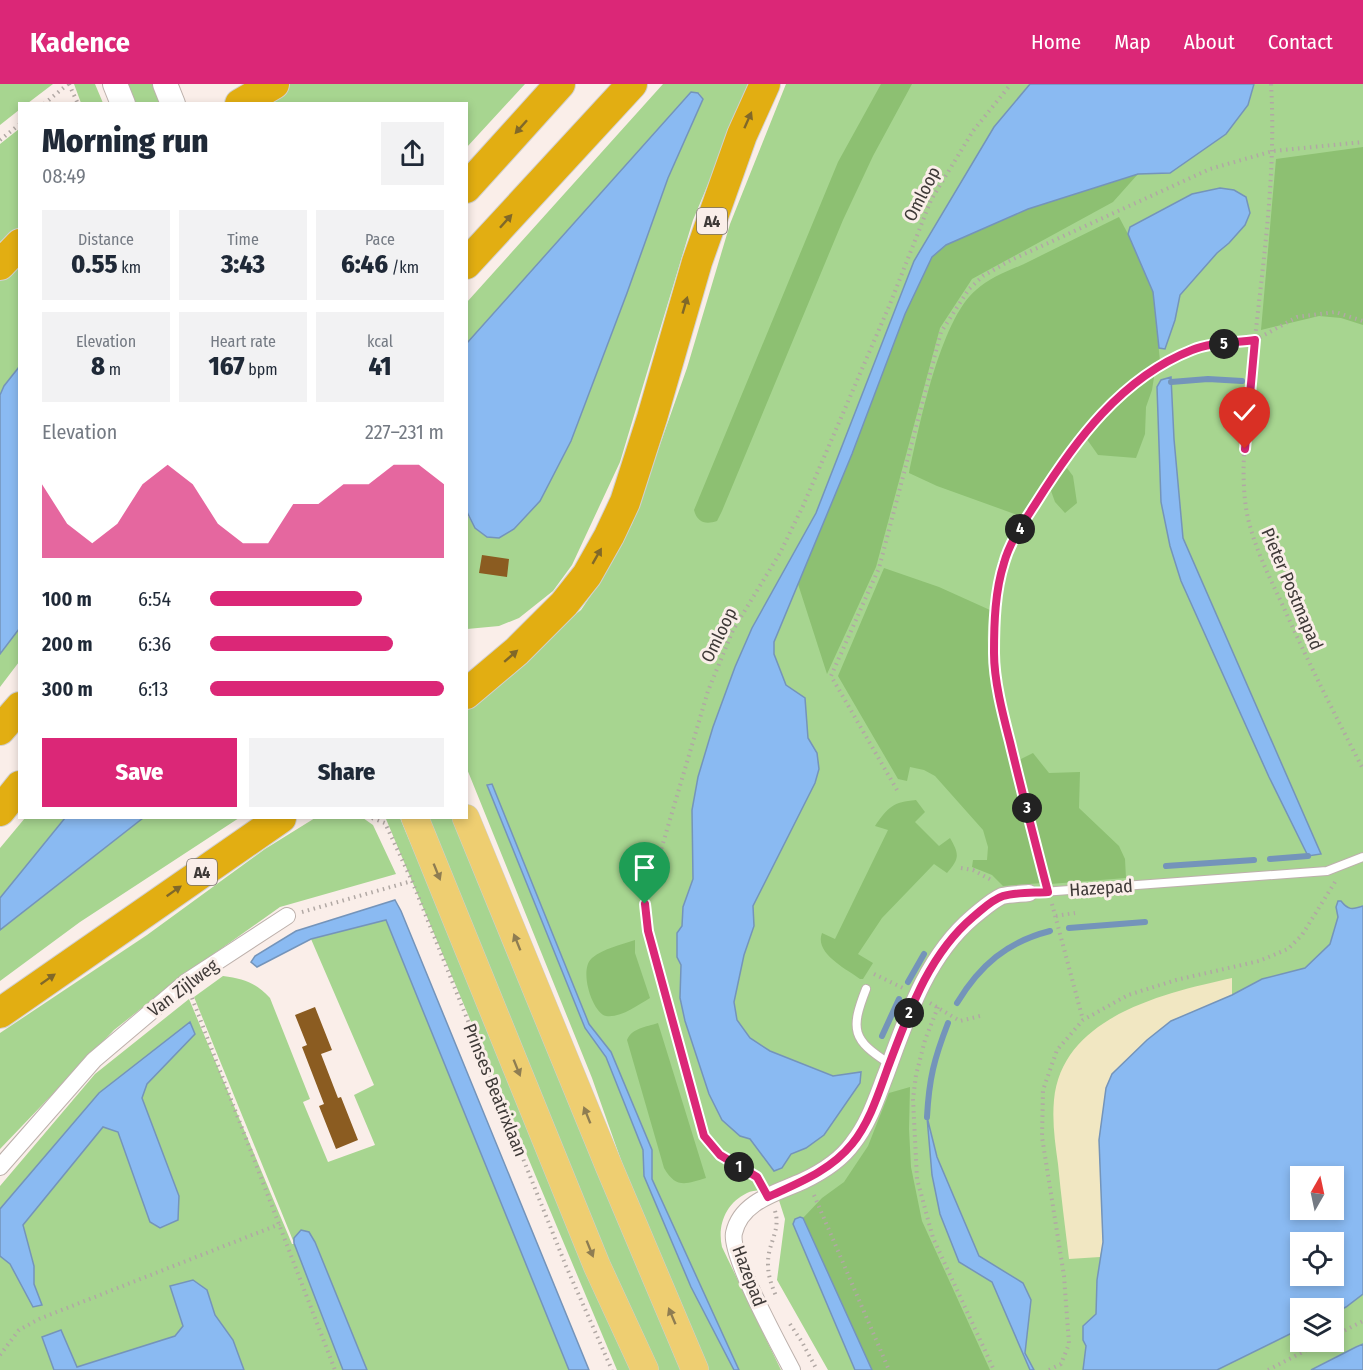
<!DOCTYPE html>
<html lang="en">
<head>
<meta charset="utf-8">
<style>
	body { margin:0; font-family:"Fira Sans Condensed",sans-serif; background:#f2f2f3; color:#1f2937; height:100vh; display:flex; flex-direction:column; font-size:22px; white-space:nowrap }
	* { box-sizing:border-box; margin:0 }
	p { font-size:20px; color:#747a83 }
	.icon { flex:none; width:33px; height:33px; fill:none; stroke:currentColor; stroke-width:2; stroke-linecap:round; stroke-linejoin:round }
	.map { position:relative; flex:1; overflow:hidden }
	.panel { position:absolute; left:18px; top:18px; width:450px; height:717px; display:flex; flex-direction:column; background:#fff; border-radius:0px; box-shadow:0 3px 9px #0003 }
	.panel>* { flex:none }
	.needle { width:39px; rotate:9deg }
	.fabs { position:absolute; left:1290px; top:1082px; display:grid; gap:12px }
	.fabs a { display:grid; place-items:center; width:54px; height:54px; border-radius:0px; background:#fff; box-shadow:0 3px 9px #0003; font-size:30px }
	.pin { position:absolute; display:grid; place-items:center; width:51px; height:51px; color:#fff; margin:-62px -26px; border-radius:50% 50% 50% 0; rotate:-45deg; box-shadow:0 0 6px #0007 }
	.pin .icon { rotate:45deg }
	.km { position:absolute; width:30px; height:30px; margin:-15px; border-radius:50%; background:#222; color:#fff; font-size:16px; line-height:30px; text-align:center }
	.round { display:grid; place-items:center; flex:none; width:63px; height:63px; border-radius:0px; background:#f2f2f3 }
	.head { display:flex; align-items:center; justify-content:space-between; height:102px; padding:0 24px }
	h1 { font-size:33px; font-weight:800; line-height:45px }
	.stats { display:grid; grid-template-columns:repeat(3,1fr); gap:9px; height:102px; padding:6px 24px }
	.stats div { display:grid; align-content:center; border-radius:0px; background:#f2f2f3; text-align:center }
	.stats b { font-size:26px; font-weight:800 }
	.stats small { font-size:16px; font-weight:400 }
	.stats p { font-size:16px }
	.chart { height:168px; padding:12px 24px }
	.chart p { display:flex; justify-content:space-between }
	.chart svg { width:100%; height:108px; margin-top:6px; fill:#db2777; opacity:.7 }
	.button { display:flex; gap:12px; margin-top:auto; padding:12px 24px }
	.button a { flex:1; height:69px; border-radius:0px; background:#db2777; color:#fff; font-size:24px; font-weight:800; line-height:69px; text-align:center }
	.button a+a { background:#f2f2f3; color:#1f2937 }
	ul { padding:0 24px; list-style:none; font-size:20px }
	li { display:grid; grid-template-columns:96px 72px 1fr; align-items:center; height:45px }
	li i { height:15px; border-radius:8px; background:#db2777 }
	header { display:flex; align-items:center; gap:36px; box-sizing:border-box; height:84px; padding:0 30px; background:#db2777; color:#fff }
	header strong { font-size:28px }
	nav { display:flex; gap:33px; margin-inline-start:auto; font-size:21px }
	.map>svg:first-child { display:block }
	.green { fill:#a7d590; fill-rule:evenodd }
	.forest { fill:#8dc072 }
	.sand { fill:#f1e7c2 }
	.water { fill:#8abaf2; stroke:#7494ba; stroke-width:1.5; fill-rule:evenodd }
	.lines { fill:none; stroke-linecap:round; stroke-linejoin:round }
	.stream { stroke:#7494ba; stroke-width:6 }
	.building { fill:#8b5c21 }
	.lane-casing { stroke:#bdb1ac; stroke-width:10 }
	.street-casing { stroke:#bdb1ac; stroke-width:18 }
	.secondary-casing { stroke:#bdb1ac; stroke-width:26 }
	.primary-casing { stroke:#d1d0cf; stroke-width:28 }
	.highway-casing { stroke:#d1d0cf; stroke-width:32 }
	.path { stroke:#b1a8a4; stroke-width:4; stroke-dasharray:1.5 4.5; stroke-linecap:butt }
	.lane { stroke:#fff; stroke-width:8 }
	.street { stroke:#fff; stroke-width:16 }
	.secondary { stroke:#fff; stroke-width:24 }
	.primary { stroke:#eece71; stroke-width:27 }
	.highway { stroke:#e2ae12; stroke-width:30 }
	.oneway { fill:#806829 }
	.oneway2 { fill:#8e7d52 }
	.route-casing { stroke:#fff; stroke-width:12 }
	.route { stroke:#db2777; stroke-width:8 }
	.labels { text-anchor:middle; dominant-baseline:central; stroke-width:6; stroke-linejoin:round; paint-order:stroke }
	.shield { fill:#faeee9; stroke:#77706d; stroke-width:1.5 }
	.shield-label { font-size:16px; font-weight:bold; fill:#3f3a38 }
	.street-label { font-size:18px; fill:#3f3a38; stroke:#faeee9 }
</style>
</head>
<body>
<header>
<strong>Kadence</strong>
<nav><a>Home</a><a>Map</a><a>About</a><a>Contact</a></nav>
</header>
<div class="map">
<svg width="1363" height="1286" viewBox="0 0 1363 1286">
	<rect width="100%" height="100%" fill="#faeee9"/>
	<path class="green" d="M0 0H53L28 19 20 20 19 26 0 41Z
		M74 0H95L103 19H81Z
		M126 0H154L162 19H134Z
		M289 0H525L467 63 466 20H256Z
		M663 0H750L693 136 620 378 572 481 553 507 519 534 499 542 467 545 466 428 475 444 487 452 540 417 571 357 627 209 668 94 703 15 699 9 691 8 467 259V218Z
		M786 0H1363V1286H828L777 1196 785 1135 776 1107C767 1107 754 1105 747 1109 726 1119 717 1141 722 1163L781 1286H708L622 1079 592 994 467 685V617L581 526 602 495 632 440 687 284 730 140ZM1300 1092H1334V1125H1300ZM1300 1158H1334V1191H1300ZM1300 1224H1334V1257H1300Z
		M19 45V143L0 158V60Z
		M19 175V283L4 302 0 311V196Z
		M19 545V578L0 603V570Z
		M25 734H65L0 814V764Z
		M143 734H239L80 838 0 897V846Z
		M315 734H363L373 741 396 790 280 823 177 896 114 946 0 1065V949L147 851 265 765Z
		M383 734H400L634 1286H617L386 735Z
		M426 734H455L687 1286H654Z
		M386 836 569 1286H367L315 1158 309 1148 294 1159 194 913 223 892C244 895 255 898 270 914L310 1015 303 1018 328 1078 375 1061 354 1011 374 1001 311 855Z
		M189 915 292 1160H294L357 1286H0V1102L95 990Z"/>
	<path class="forest" d="M881 0H912L873 72 843 136 722 427 717 437C705 441 697 438 694 426L838 78Z
		M1363 63V241L1341 234 1319 232 1261 246 1276 75Z
		M1138 90 1113 118 972 195 940 244 876 483 827 590 798 500 852 370 905 230 932 173 946 161 1028 125Z
		M1119 133 1128 150 1153 208 1160 277 1126 302 1089 338 1023 433 937 402 909 389C919 343 940 236 976 206 989 194 1008 187 1024 180 1056 164 1087 149 1119 133Z
		M1155 287 1152 306 1146 323 1145 350 1136 374 1098 371 1086 354 1114 321Z
		M1067 384 1073 392 1077 419 1065 429 1055 418 1050 404Z
		M884 484 939 503 990 526C982 575 997 623 1009 670 1019 713 1030 756 1042 799L1003 802 992 791 972 783 973 776H987L988 763 983 746 935 692 924 686 910 683 907 697 898 695 838 592Z
		M1033 669 1049 689 1080 688 1079 724 1119 762 1125 775 1126 794 1050 800 1017 677Z
		M916 716 925 728 915 738 939 762 950 754C960 771 959 775 947 789L934 780 882 834 858 870 873 879 863 895H860C846 885 814 869 822 849L835 855 888 746 875 742C888 723 893 718 916 716Z
		M635 856V869L650 914C638 921 621 934 606 932 593 930 578 886 592 874 604 864 621 861 635 856Z
		M658 939 706 1094C686 1100 676 1105 664 1084L627 956C632 944 646 943 658 939Z
		M910 1003 909 1045 911 1083 922 1137 990 1286H872L803 1134 822 1114 844 1098 868 1062 889 1009Z"/>
	<path class="sand" d="M1232 894V911L1171 937 1106 1004 1099 1056 1103 1158 1100 1173 1069 1175C1065 1143 1061 1111 1058 1080 1055 1059 1052 1037 1054 1016 1062 932 1165 909 1232 894Z"/>
	<path class="water" d="M1030 0H1254L1248 21 1226 50 1170 89 1138 90 1028 125 946 161 932 173 905 230 852 370 774 558V570L786 601 805 614 808 654 817 669 819 685 815 699 753 822 754 842 744 871 734 918 737 936 750 954 770 967 833 992 861 988 860 999 824 1051 806 1064 791 1070 782 1084 774 1087 750 1055 740 1052 722 1036 709 1010 685 937 680 914 681 881 677 873V849L682 842 683 823 693 795 692 726 698 693 713 643 735 583 752 544 816 429 914 177 994 43Z
		M691 8 698 9 703 15 668 94 627 209 571 357 540 417 514 445 499 454 487 453 475 444 467 428V259Z
		M1220 104 1234 106 1246 113 1250 129 1245 141 1229 159 1217 169 1180 211 1175 236 1165 265 1159 264 1153 208 1128 150 1130 143 1192 110Z
		M19 283V545L0 570V311L4 302Z
		M1171 293 1174 355 1183 454 1321 770 1308 772 1269 693 1181 497 1170 462 1161 418 1157 303 1161 296Z
		M492 700 589 940 611 968 652 1066V1095L739 1286H734L691 1203 644 1092 643 1066 606 973 585 944 487 701Z
		M65 734H143L0 846V814Z
		M395 816 401 827 589 1286H569L386 836 311 855 257 883 251 878 255 872 296 847Z
		M1338 817H1341C1348 826 1352 826 1363 822V1210L1346 1223 1334 1229V1224H1300V1245L1217 1286H1083L1086 1262 1083 1256V1242L1096 1230 1097 1196 1103 1158 1099 1056 1106 1004 1112 990 1147 956 1171 937 1232 911 1262 895 1305 884 1330 860 1338 833 1336 823ZM1300 1092H1334V1125H1300ZM1300 1158H1334V1191H1300Z
		M190 938 195 950 147 1000 142 1014 179 1112 178 1136 160 1144 150 1138 118 1048 103 1043 23 1141 34 1182V1200L42 1221 33 1223 10 1180 0 1172V1125L99 1009Z
		M927 1033 937 1073 979 1172 1023 1199 1031 1216 1025 1269 1034 1286H1030L992 1198 959 1178 940 1130 932 1091Z
		M800 1133 803 1134 872 1286H855L793 1140 795 1135Z
		M301 1146 309 1148 315 1158 367 1286H343L294 1159V1154Z
		M193 1196 207 1206 215 1231 233 1256 244 1286H54L42 1253 61 1246 77 1283 175 1252 183 1242 170 1202Z
		M1363 1260V1286H1311L1356 1263Z"/>
	<g class="lines">
		<path class="stream" d="M1171 298 1208 295 1242 297
			M1270 775 1308 772
			M1166 782 1254 776
			M1069 844 1145 838
			M908 898 924 870
			M957 919C980 881 1007 858 1050 847
			M882 952 899 915
			M927 1033C929 995 934 975 948 939"/>
	</g>
	<path class="building" d="M482 471 509 475 507 493 479 489Z
		M315 923 332 966 321 970 338 1014 341 1013 358 1056 336 1065 319 1022 324 1020 302 963 307 961 295 931Z"/>
	<g class="lines">
		<g class="lane-casing">
			<path id="lane" d="M1029 809 1327 787 1363 773
				M866 905C850 946 852 956 890 980"/>
		</g>
		<g class="street-casing">
			<path id="street" d="M0 1083 94 976 186 898 287 832
				M792 1286C780 1263 729 1170 734 1149 741 1117 777 1109 803 1097 822 1088 841 1076 853 1059 869 1039 877 1013 886 990 907 933 926 873 973 833 982 826 991 817 1002 812 1010 810 1021 810 1029 809"/>
		</g>
		<g class="secondary-casing">
			<path id="secondary" d="M115 0 123 20
				M165 0 173 20"/>
		</g>
		<g class="primary-casing">
			<path id="primary" d="M415 734 597 1182 645 1286
				M466 734 610 1085 695 1286"/>
		</g>
		<g class="highway-casing">
			<path id="highway" d="M240 20 274 0
				M466 104 560 0
				M466 180 632 0
				M0 181 20 160
				M466 610 517 567 564 520 587 491 609 452 625 418 652 334 697 178 742 51 765 0
				M0 646 20 623
				M0 727 20 702
				M0 929 281 734"/>
		</g>
		<path class="path" d="M69 0 78 20
			M1271 0C1277 99 1260 196 1251 294 1247 339 1239 385 1247 430 1254 463 1269 492 1283 522 1308 578 1335 631 1363 685
			M44 20 68 0
			M0 56 20 40
			M897 706 831 592 879 484 941 248 969 205 983 192 1011 176 1210 85 1273 67 1363 58
			M372 734 385 739 412 797 566 1182 612 1286
			M961 784 973 786 993 797
			M1045 796 1002 627 994 571 997 505 1004 478 1013 456 1050 397 1082 353 1108 322 1139 296 1167 277 1195 265 1255 256 1297 233 1335 228 1363 237
			M1052 820 1083 936
			M302 828 412 797
			M1056 832 1075 829
			M874 890 903 904
			M192 914 335 1286
			M930 919 960 937 980 932
			M938 923 925 956 916 991 913 1015 917 1095 933 1154 994 1286
			M760 1099 757 1093 720 1071 704 1052 648 847 645 820 708 607 733 546 780 469 803 422 890 220 931 116 973 47 1011 0
			M814 1111 889 1286
			M775 1127C780 1143 772 1154 769 1169 766 1185 770 1198 776 1212
			M790 1240 802 1258 817 1286
			M1334 1252 1363 1237
			M0 1271 19 1246 39 1235 280 1140
			M1049 1286 1061 1280 1069 1260 1064 1192 1042 1053 1043 1006 1057 966 1083 936 1128 911 1176 896 1259 877 1288 865 1302 851 1335 798
			M1268 1286 1324 1257"/>
		<use href="#lane" class="lane"/>
		<use href="#street" class="street"/>
		<use href="#secondary" class="secondary"/>
		<use href="#primary" class="primary"/>
		<use href="#highway" class="highway"/>
	</g>
	<defs><path id="oneway-solid" d="M-6-.8H1V-3.2L6.5 0L1 3.2V.8H-6Z" transform="scale(1.5)"/></defs>
	<g class="oneway">
		<use href="#oneway-solid" transform="translate(748 36) rotate(-66)"/>
		<use href="#oneway-solid" transform="translate(521 43) rotate(132)"/>
		<use href="#oneway-solid" transform="translate(506 137) rotate(-48)"/>
		<use href="#oneway-solid" transform="translate(685 221) rotate(-74)"/>
		<use href="#oneway-solid" transform="translate(597 472) rotate(-60)"/>
		<use href="#oneway-solid" transform="translate(511 572) rotate(-41)"/>
		<use href="#oneway-solid" transform="translate(174 807) rotate(-35)"/>
		<use href="#oneway-solid" transform="translate(48 895) rotate(-35)"/>
	</g>
	<g class="oneway2">
		<use href="#oneway-solid" transform="translate(437 788) rotate(68)"/>
		<use href="#oneway-solid" transform="translate(517 858) rotate(-112)"/>
		<use href="#oneway-solid" transform="translate(517 984) rotate(68)"/>
		<use href="#oneway-solid" transform="translate(587 1031) rotate(-112)"/>
		<use href="#oneway-solid" transform="translate(590 1165) rotate(68)"/>
		<use href="#oneway-solid" transform="translate(672 1232) rotate(-113)"/>
	</g>
	<g class="lines">
		<g class="route-casing">
			<path id="route" d="M645 820 648 847 704 1052 720 1071 757 1093 768 1113C798 1099 830 1087 852 1060 869 1039 878 1011 887 986 908 931 927 872 973 833 983 825 991 816 1003 812 1016 808 1034 809 1048 808 1035 758 1022 708 1010 658 1003 631 994 597 994 569 994 539 995 507 1004 479 1010 457 1024 438 1036 419 1075 357 1121 294 1192 266 1211 258 1235 259 1255 256L1245 365"/>
		</g>
		<use href="#route" class="route"/>
	</g>
	<g class="labels">
		<g class="shield">
			<rect x="697" y="124" width="30" height="26" rx="4.5"/>
			<rect x="187" y="775" width="30" height="26" rx="4.5"/>
		</g>
		<g class="shield-label">
			<text x="712" y="137">A4</text>
			<text x="202" y="788">A4</text>
		</g>
		<g class="street-label">
			<text transform="translate(922 110) rotate(-63)">Omloop</text>
			<text transform="translate(1292 505) rotate(67)">Pieter Postmapad</text>
			<text transform="translate(719 551) rotate(-64)">Omloop</text>
			<text transform="translate(1101 804) rotate(-4)">Hazepad</text>
			<text transform="translate(183 904) rotate(-37)">Van Zijlweg</text>
			<text transform="translate(495 1006) rotate(68)">Prinses Beatrixlaan</text>
			<text transform="translate(749 1192) rotate(69)">Hazepad</text>
		</g>
	</g>
</svg>
<div class="fabs">
<a><svg class="needle" viewBox="-14 -14 28 28"><path d="M0-13l5 13h-10z" fill="#e53935"/><path d="M0 13l5-13h-10z" fill="#747a83"/></svg></a>
<a><svg class="icon" aria-label="locate" viewBox="0 0 24 24"><circle cx="12" cy="12" r="6"/><path d="M12 2v4M12 18v4M2 12h4M18 12h4"/></svg></a>
<a><svg class="icon" aria-label="layers" viewBox="0 0 24 24"><path d="M12 4l9 5-9 5-9-5zM3 14l9 5 9-5"/></svg></a>
</div>
<div class="pin" style="left:645px;top:820px;background:#1e9e55"><svg class="icon" aria-label="arrive" viewBox="0 0 24 24"><path d="M6 21V4h12l-3 4 3 4H6"/></svg></div>
<div class="pin" style="left:1245px;top:365px;background:#d93025"><svg class="icon" aria-label="check" viewBox="0 0 24 24"><path d="M5 12l5 5 9-10"/></svg></div>
<b class="km" style="left:739px;top:1083px">1</b>
<b class="km" style="left:909px;top:929px">2</b>
<b class="km" style="left:1027px;top:724px">3</b>
<b class="km" style="left:1020px;top:445px">4</b>
<b class="km" style="left:1224px;top:260px">5</b>
<section class="panel">
<div class="head"><div><h1>Morning run</h1><p>08:49</p></div><a class="round"><svg class="icon" aria-label="share" viewBox="0 0 24 24"><path d="M12 15V3M7 8l5-5 5 5M5 13v7h14v-7"/></svg></a></div>
<div class="stats">
<div><p>Distance</p><b>0.55<small> km</small></b></div>
<div><p>Time</p><b>3:43</b></div>
<div><p>Pace</p><b>6:46<small> /km</small></b></div>
</div>
<div class="stats">
<div><p>Elevation</p><b>8<small> m</small></b></div>
<div><p>Heart rate</p><b>167<small> bpm</small></b></div>
<div><p>kcal</p><b>41</b></div>
</div>
<div class="chart"><p><span>Elevation</span>227–231 m</p>
<svg viewBox="0 0 160 44" preserveAspectRatio="none"><path d="M0 44V14L10 30L20 38L30 30L40 14L50 6L60 14L70 30L80 38L90 38L100 22L110 22L120 14L130 14L140 6L150 6L160 14V44z"/></svg>
</div>
<ul>
<li><b>100 m</b>6:54<i style="width:65%"></i></li>
<li><b>200 m</b>6:36<i style="width:78%"></i></li>
<li><b>300 m</b>6:13<i style="width:100%"></i></li>
</ul>
<div class="button"><a>Save</a><a>Share</a></div>
</section>
</div>
</body>
</html>
